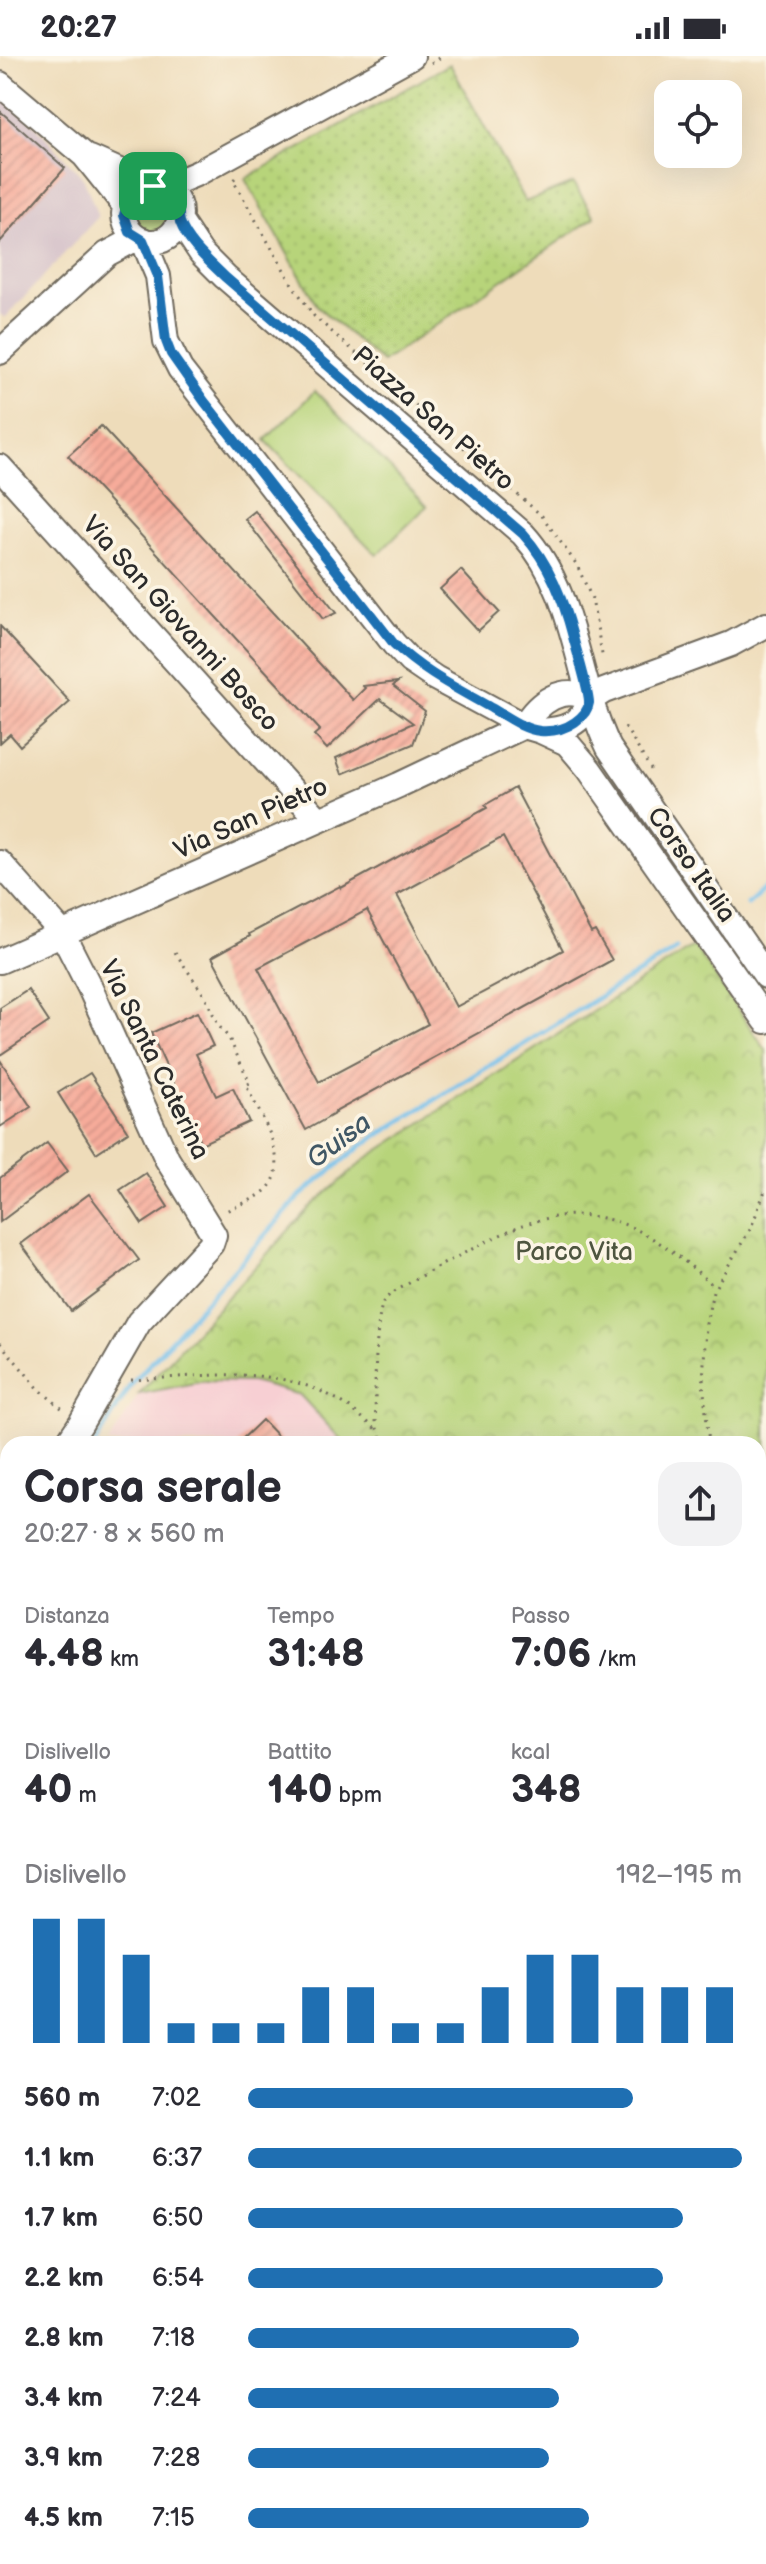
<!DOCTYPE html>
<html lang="it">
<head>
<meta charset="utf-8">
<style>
	body { margin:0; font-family:"Balsamiq Sans",sans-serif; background:#f2f2f3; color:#2b2b33; height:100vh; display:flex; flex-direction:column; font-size:30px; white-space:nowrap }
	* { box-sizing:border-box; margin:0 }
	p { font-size:26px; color:#7c7c81 }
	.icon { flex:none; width:44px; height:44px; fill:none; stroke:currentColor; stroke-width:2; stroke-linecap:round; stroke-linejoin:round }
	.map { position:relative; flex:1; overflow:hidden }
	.details { position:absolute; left:0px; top:1380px; width:766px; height:1128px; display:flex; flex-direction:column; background:#fff; border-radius:24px 24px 0 0; box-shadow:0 8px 32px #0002 }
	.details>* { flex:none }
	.buttons { position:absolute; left:654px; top:24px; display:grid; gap:16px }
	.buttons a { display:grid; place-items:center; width:88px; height:88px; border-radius:16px; background:#fff; box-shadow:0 8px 32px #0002; font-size:40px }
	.pin { position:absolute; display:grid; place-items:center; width:68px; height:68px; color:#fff; margin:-34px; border-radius:16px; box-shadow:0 4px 12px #0006 }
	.round { display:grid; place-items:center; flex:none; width:84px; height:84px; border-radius:24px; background:#f2f2f3 }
	.head { display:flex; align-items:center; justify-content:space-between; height:136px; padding:0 24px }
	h1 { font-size:44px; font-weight:800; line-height:60px }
	.metrics { display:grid; grid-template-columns:repeat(3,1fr); gap:12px; height:136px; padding:8px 24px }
	.metrics div { display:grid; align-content:center }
	.metrics b { font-size:40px; font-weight:800 }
	.metrics small { font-size:22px; font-weight:400 }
	.metrics p { font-size:22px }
	.chart { height:224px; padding:16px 24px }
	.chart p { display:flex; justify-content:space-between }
	.chart svg { width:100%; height:144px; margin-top:8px; stroke:#1f6fb2; stroke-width:6 }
	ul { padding:0 24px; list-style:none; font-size:26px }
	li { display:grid; grid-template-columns:128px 96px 1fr; align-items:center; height:60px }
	li i { height:20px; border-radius:10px; background:#1f6fb2 }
	.status { display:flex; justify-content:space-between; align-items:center; height:56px; padding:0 40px; background:#fff; direction:ltr }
	.status svg { height:22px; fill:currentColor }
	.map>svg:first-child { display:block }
	.built { fill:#f7cfd3 }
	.industrial { fill:#d2bdc7 }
	.grass { fill:#b7d47a; stroke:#718052; stroke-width:2 }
	.forest { fill:url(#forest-crowns); stroke:#5e704a; stroke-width:2 }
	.park { fill:url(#park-crowns); stroke:#718052; stroke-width:2 }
	.garden { fill:url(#garden-dots); stroke:#718052; stroke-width:2 }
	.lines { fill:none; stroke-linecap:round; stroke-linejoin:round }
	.stream { stroke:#71beeb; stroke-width:5 }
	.building { fill:url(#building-hatch); fill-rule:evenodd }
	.minor-casing { stroke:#6f695d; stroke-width:28 }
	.path { stroke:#6f695d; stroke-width:3; stroke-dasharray:2 6; stroke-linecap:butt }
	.minor { stroke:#fff; stroke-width:24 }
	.route-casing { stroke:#fff; stroke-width:16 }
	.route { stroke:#1f6fb2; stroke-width:10 }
	.labels { text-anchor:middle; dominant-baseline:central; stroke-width:7; stroke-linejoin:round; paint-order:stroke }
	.street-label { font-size:26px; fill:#2b2b2b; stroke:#fcf5e5 }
	.park-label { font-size:26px; fill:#4e553f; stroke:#fcf5e5 }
	.water-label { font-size:28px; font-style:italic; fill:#405765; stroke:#fcf5e5 }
</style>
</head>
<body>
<div class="status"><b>20:27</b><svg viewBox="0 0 49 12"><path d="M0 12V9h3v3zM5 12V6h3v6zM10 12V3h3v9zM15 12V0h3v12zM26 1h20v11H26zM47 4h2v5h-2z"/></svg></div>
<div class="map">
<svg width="766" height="2508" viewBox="0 0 766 2508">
	<defs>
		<pattern id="forest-crowns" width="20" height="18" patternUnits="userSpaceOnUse" patternTransform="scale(2)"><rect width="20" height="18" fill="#91b66a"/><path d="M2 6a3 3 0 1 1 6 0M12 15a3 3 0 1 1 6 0" fill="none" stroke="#779457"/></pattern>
		<pattern id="park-crowns" width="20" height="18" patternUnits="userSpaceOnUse" patternTransform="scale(2)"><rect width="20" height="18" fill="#b7d47a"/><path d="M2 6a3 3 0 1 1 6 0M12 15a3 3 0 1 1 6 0" fill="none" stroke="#9eb66a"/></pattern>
		<pattern id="garden-dots" width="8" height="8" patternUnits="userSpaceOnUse" patternTransform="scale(2)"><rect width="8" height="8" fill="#b7d47a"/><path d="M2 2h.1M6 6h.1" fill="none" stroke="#9eb66a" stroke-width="1.8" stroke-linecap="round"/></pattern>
		<pattern id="building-hatch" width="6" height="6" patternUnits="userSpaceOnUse" patternTransform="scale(2)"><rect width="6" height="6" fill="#f6ab9a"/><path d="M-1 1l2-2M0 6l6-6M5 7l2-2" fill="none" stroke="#d39385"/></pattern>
	</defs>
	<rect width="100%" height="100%" fill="#fcf5e5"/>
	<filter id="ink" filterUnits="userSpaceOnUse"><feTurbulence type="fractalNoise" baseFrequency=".0125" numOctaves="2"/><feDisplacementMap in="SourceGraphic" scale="16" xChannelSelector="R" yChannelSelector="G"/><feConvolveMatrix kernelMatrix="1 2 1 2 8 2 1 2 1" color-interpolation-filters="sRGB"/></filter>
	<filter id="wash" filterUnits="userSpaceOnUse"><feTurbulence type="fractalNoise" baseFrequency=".006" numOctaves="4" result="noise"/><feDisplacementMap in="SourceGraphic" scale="32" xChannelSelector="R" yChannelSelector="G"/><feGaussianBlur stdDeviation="1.8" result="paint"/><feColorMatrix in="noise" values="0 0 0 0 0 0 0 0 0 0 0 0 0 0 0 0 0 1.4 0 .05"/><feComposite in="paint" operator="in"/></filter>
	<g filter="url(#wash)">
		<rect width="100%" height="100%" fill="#eedcba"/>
		<path class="built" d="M205 1325 251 1326 300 1339 345 1388H108L139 1338Z"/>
		<path class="industrial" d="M0 31 84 123 98 161 5 262 0 258Z"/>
		<path class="grass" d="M131 158a21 21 0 1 1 42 0a21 21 0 1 1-42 0Z
			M315 335 427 450 377 499 265 384Z"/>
		<path class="forest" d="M8 2162V2382L0 2389V2169Z"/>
		<path class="park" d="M694 890 766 994V1835L758 1842V1388H345L300 1339 271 1331 251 1326 205 1325 139 1338 310 1151 367 1102Z"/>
		<path class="garden" d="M450 8 525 146 573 127 595 161 382 306 318 251 245 123Z"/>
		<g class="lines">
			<path class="stream" d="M748 848 766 831
				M95 1388 130 1330 301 1139 361 1090 676 893
				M0 1549 8 1534"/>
		</g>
		<g id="blocks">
			<path class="building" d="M0 55 65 112 0 186Z
				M101 370 353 644 365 632 363 630 398 626 393 630 425 655 413 688 342 718 336 702 413 667 380 643 327 693 314 679 320 674 68 400Z
				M255 455 336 557 323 563 245 463Z
				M461 514 499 556 478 575 440 533Z
				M0 570 70 646 20 690 10 678 0 687Z
				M515 732 591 877 595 875 612 904 335 1056 336 1057 306 1074 212 901 250 880 249 878 340 830 341 832 487 752 485 749ZM503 781 563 894 456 951 397 839ZM367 854 428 968 319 1026 258 912Z
				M28 934 49 966 0 999V952Z
				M197 956 213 990 196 998 216 1040 233 1032 249 1066 201 1088 151 977Z
				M0 1004 31 1051 0 1071Z
				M90 1017 128 1076 96 1097 58 1037Z
				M47 1087 68 1115 0 1166V1122Z
				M146 1117 168 1151 142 1168 120 1134Z
				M89 1138 139 1204 71 1255 21 1188Z
				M262 1364 285 1388H237Z"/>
		</g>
	</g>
	<g filter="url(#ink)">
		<use href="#blocks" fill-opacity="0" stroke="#6f695d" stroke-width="2"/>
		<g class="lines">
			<g class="minor-casing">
				<path id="minor" d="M0 28 84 99 125 150
					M90 102 153 130
					M124 158a28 28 0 1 1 56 0a28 28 0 1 1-56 0Z
					M162 132 198 117 412 0
					M179 164 201 197 225 221 523 478C577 537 575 622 609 692L766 920
					M143 184 158 220 166 285 180 313 394 588 410 605 435 622 524 670 541 675 567 687 589 713 766 965
					M0 296 107 198 137 182
					M0 411 319 764
					M590 644 604 635 731 588 766 569
					M541 675C564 674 583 668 590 644
					M0 807 62 877 90 932 167 1103 214 1179 211 1188 139 1266 81 1367 67 1388
					M0 905 399 729 524 670C537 647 564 626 590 644
					M0 1472 8 1462
					M0 1637 8 1645
					M0 1840 8 1832
					M758 1888 766 1881
					M758 1977 766 1987
					M758 2447 766 2456
					M513 2500 520 2508
					M54 2508 63 2500
					M385 2508 397 2500"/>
			</g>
			<path class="path" d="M431 7 443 0
				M235 122 233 124 292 228 314 260 542 460 577 509 592 543 603 604
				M625 671 652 715
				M175 896 206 942 218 969 229 982 250 1027 246 1029C258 1056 293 1106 268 1132 258 1143 238 1149 224 1156
				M0 1287 39 1333 65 1355
				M131 1324C203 1321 278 1306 343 1347 355 1355 366 1365 377 1374
				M385 1388C383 1383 378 1377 377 1372 373 1354 375 1258 384 1244 391 1234 506 1174 523 1169 544 1162 567 1157 589 1160 640 1165 678 1199 715 1231
				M709 1388 703 1326 706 1268 713 1235 751 1172 766 1132
				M758 1460 761 1480 758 1492
				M0 1509 8 1496
				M0 1597 8 1605
				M0 1996 8 1988"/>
			<use href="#minor" class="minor"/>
		</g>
	</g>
	<g class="lines" filter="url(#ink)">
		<g class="route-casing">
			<path id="route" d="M153 130C162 132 169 134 175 142 180 150 178 158 180 166 188 188 210 206 225 221L523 478C550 508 563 543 573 581 576 592 590 639 589 647 588 655 582 661 575 666 565 673 553 676 540 675 522 673 506 660 491 652 456 632 423 616 394 588L204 345 171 298 166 285 158 220 143 184 130 176 124 159 129 142 144 131Z"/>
		</g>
		<use href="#route" class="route"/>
	</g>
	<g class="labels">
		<g class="street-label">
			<text transform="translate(433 363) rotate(41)">Piazza San Pietro</text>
			<text transform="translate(180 568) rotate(48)">Via San Giovanni Bosco</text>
			<text transform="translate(251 763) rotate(-24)">Via San Pietro</text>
			<text transform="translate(691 809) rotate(55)">Corso Italia</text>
			<text transform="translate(154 1004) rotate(64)">Via Santa Caterina</text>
		</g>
		<g class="park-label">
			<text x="574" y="1196">Parco Vita</text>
		</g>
		<g class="water-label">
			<text transform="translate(339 1085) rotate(-37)">Guisa</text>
		</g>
	</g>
</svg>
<div class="buttons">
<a><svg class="icon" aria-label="locate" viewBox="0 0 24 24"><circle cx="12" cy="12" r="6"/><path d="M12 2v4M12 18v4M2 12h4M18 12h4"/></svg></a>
</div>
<div class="pin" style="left:153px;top:130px;background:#1e9e55"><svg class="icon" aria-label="arrive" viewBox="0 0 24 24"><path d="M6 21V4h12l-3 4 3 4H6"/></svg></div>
<section class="details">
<div class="head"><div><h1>Corsa serale</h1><p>20:27 · 8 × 560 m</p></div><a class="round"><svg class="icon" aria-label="share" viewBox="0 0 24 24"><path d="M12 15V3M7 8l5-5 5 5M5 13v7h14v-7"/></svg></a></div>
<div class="metrics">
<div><p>Distanza</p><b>4.48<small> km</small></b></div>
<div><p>Tempo</p><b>31:48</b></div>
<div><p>Passo</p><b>7:06<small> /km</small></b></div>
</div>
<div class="metrics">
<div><p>Dislivello</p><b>40<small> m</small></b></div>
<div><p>Battito</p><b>140<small> bpm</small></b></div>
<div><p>kcal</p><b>348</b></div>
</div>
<div class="chart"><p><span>Dislivello</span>192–195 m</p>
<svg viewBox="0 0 160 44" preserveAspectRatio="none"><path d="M5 44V6M15 44V6M25 44V17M35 44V38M45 44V38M55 44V38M65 44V27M75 44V27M85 44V38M95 44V38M105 44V27M115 44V17M125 44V17M135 44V27M145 44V27M155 44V27"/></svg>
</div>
<ul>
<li><b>560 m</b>7:02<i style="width:78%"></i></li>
<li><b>1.1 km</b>6:37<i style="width:100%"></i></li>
<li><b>1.7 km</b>6:50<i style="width:88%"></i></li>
<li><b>2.2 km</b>6:54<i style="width:84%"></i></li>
<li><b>2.8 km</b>7:18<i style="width:67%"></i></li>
<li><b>3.4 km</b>7:24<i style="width:63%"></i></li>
<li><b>3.9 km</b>7:28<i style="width:61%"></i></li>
<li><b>4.5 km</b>7:15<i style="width:69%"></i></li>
</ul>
</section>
</div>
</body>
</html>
